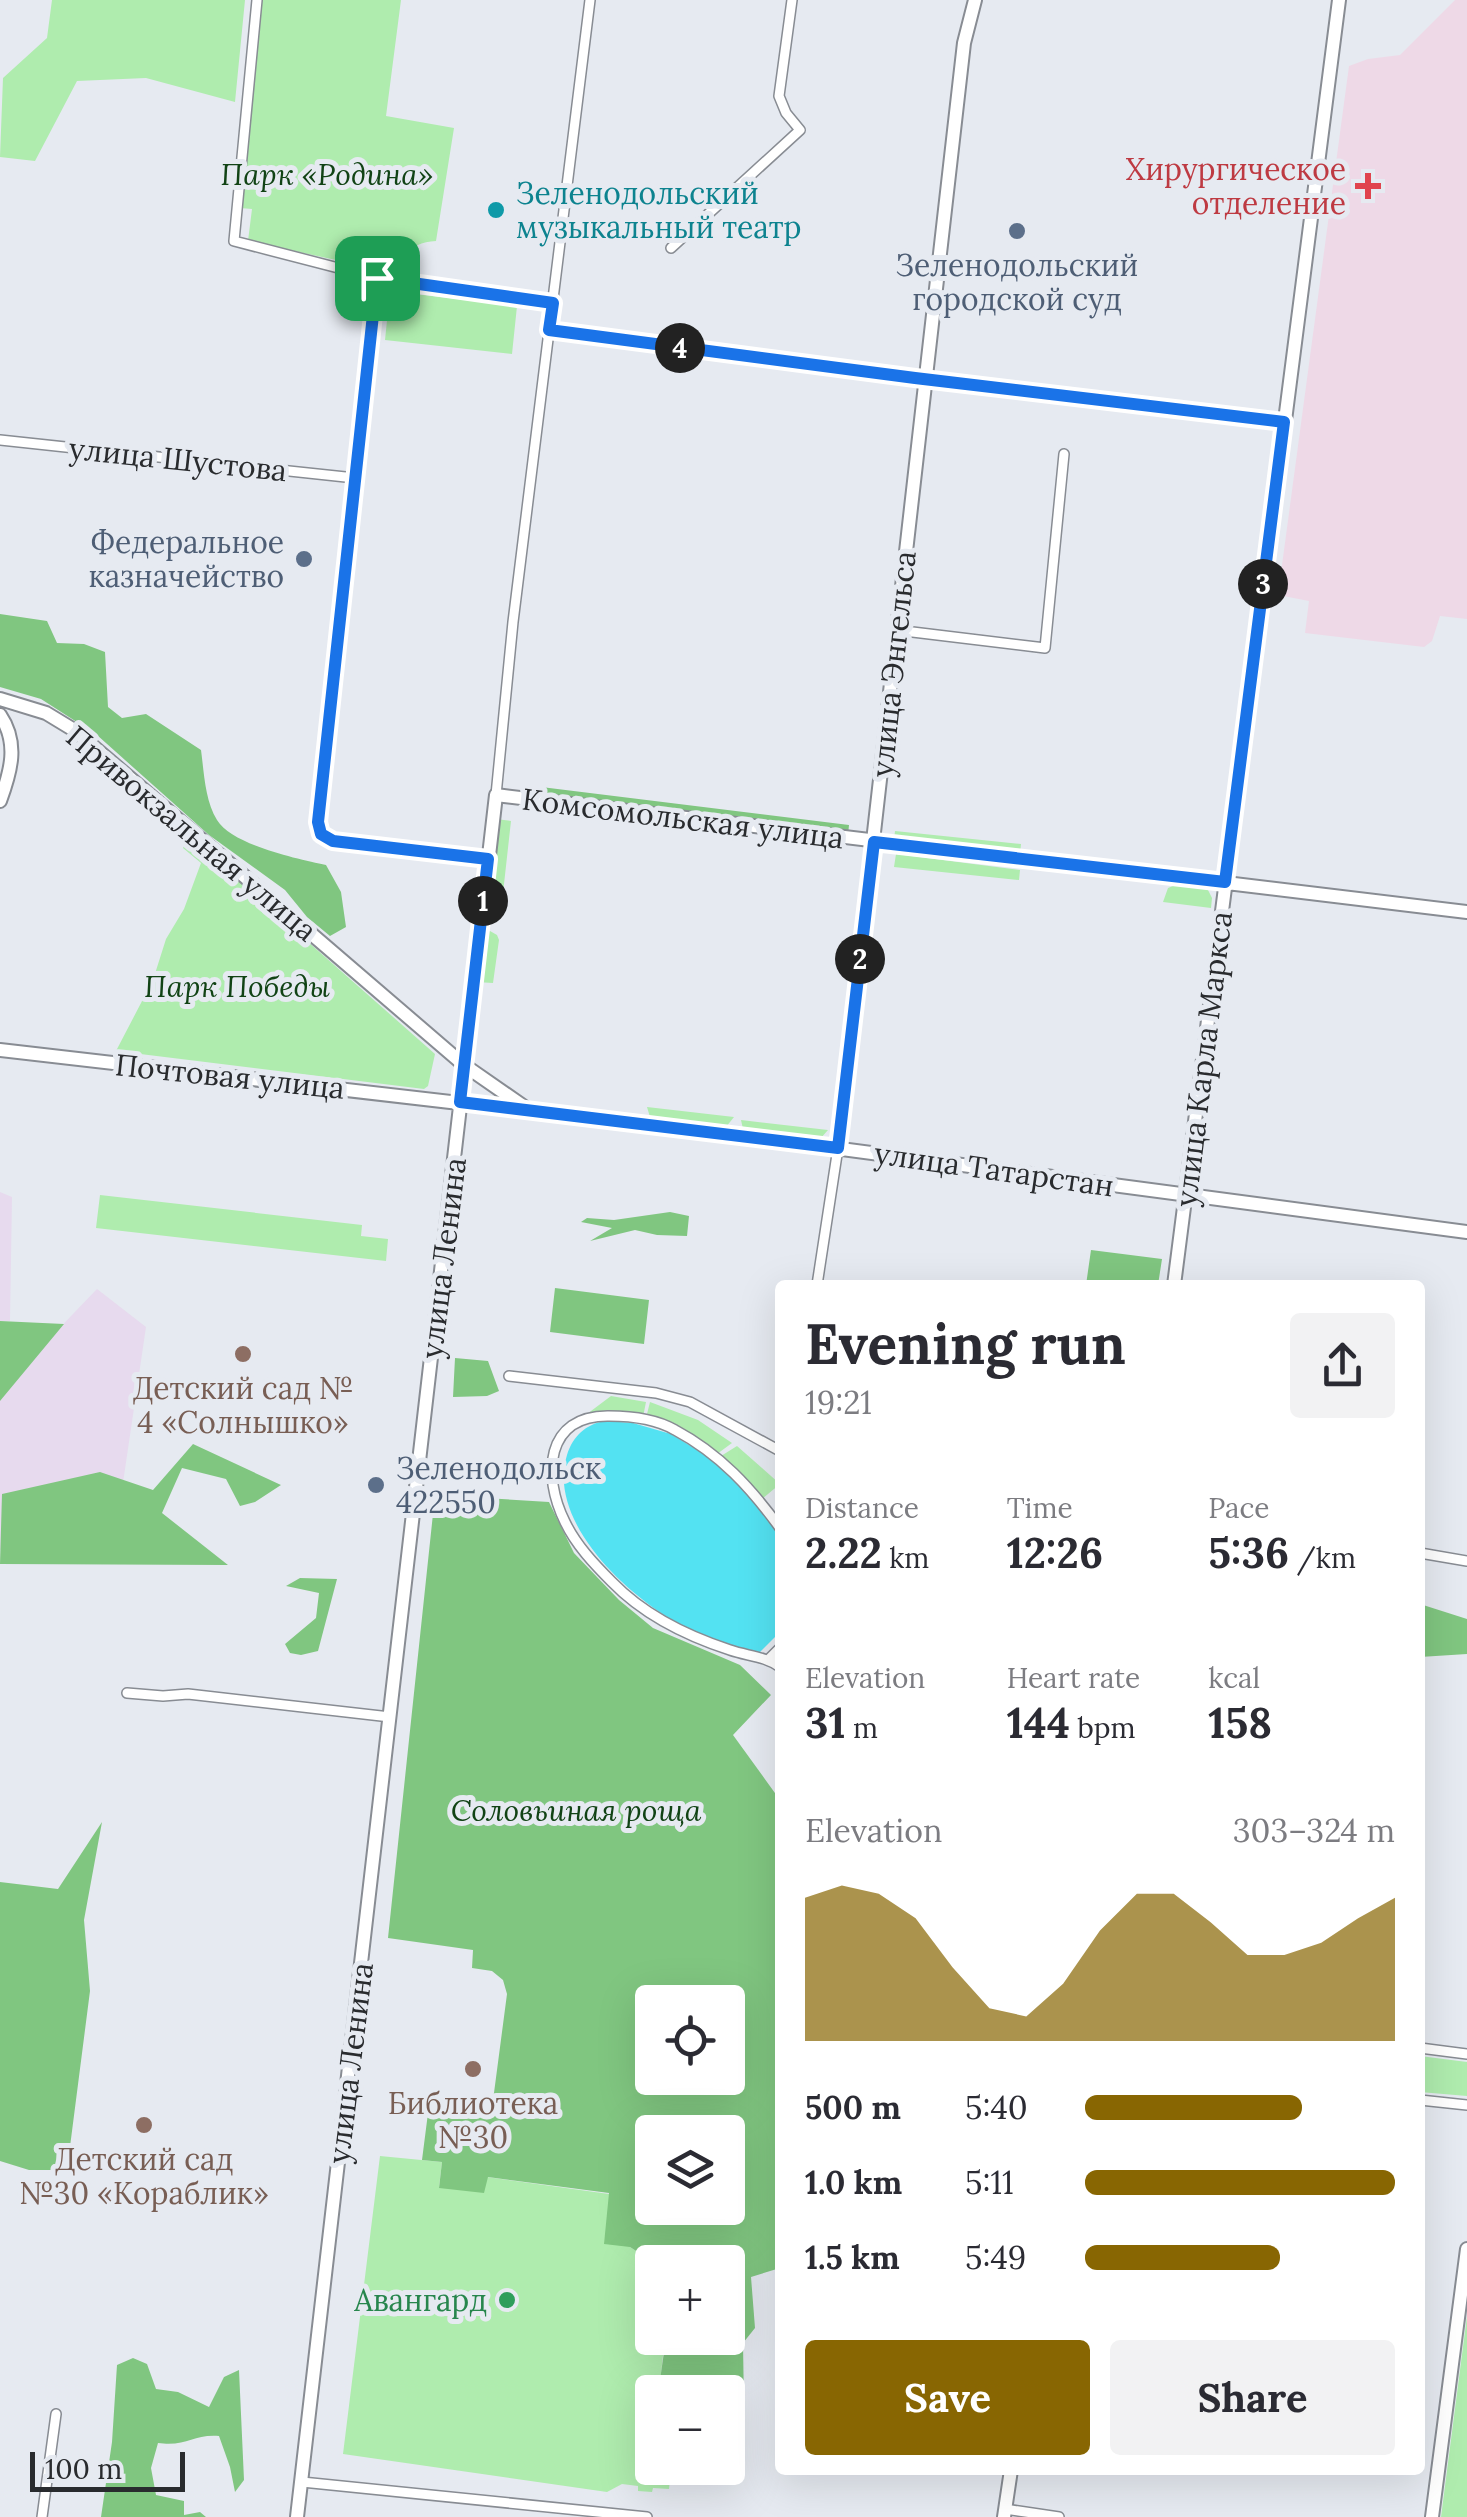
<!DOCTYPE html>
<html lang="en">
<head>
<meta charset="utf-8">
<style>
	body { margin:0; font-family:Lora,serif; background:#f2f2f3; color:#2b2b33; height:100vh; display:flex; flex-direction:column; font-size:38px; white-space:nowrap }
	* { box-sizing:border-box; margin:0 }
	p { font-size:32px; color:#7c7c81 }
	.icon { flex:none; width:55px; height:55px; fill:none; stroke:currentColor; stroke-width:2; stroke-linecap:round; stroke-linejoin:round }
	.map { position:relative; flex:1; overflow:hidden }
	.details { position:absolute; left:775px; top:1280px; width:650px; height:1195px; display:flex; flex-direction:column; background:#fff; border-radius:10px; box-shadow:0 10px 40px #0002 }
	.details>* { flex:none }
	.fabs { position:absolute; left:635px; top:1985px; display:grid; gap:20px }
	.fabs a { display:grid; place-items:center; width:110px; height:110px; border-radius:10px; background:#fff; box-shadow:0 10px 40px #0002; font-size:50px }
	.scale { position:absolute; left:30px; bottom:25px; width:155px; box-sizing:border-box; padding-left:10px; border:5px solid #292b2e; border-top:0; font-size:28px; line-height:35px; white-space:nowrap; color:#292b2e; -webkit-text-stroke:8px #e6eaf1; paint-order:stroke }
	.pin { position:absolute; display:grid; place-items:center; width:85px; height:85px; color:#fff; margin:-42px; border-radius:20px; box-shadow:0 5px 15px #0006 }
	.km { position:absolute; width:50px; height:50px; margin:-25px; border-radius:50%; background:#222; color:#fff; font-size:28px; line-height:50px; text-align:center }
	.round { display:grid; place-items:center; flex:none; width:105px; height:105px; border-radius:10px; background:#f2f2f3 }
	.overview { display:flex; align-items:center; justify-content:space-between; height:170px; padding:0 30px }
	h1 { font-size:55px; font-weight:700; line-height:75px }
	.metrics { display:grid; grid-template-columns:repeat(3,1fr); gap:15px; height:170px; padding:10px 30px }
	.metrics div { display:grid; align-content:center }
	.metrics b { font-size:42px; font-weight:700 }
	.metrics small { font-size:28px; font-weight:400 }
	.metrics p { font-size:28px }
	.chart { height:280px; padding:20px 30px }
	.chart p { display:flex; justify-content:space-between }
	.chart svg { width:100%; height:180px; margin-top:10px; fill:#886602; opacity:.7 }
	.button { display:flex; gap:20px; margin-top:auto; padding:20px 30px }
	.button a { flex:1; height:115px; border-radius:10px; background:#886602; color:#fff; font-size:40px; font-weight:700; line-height:115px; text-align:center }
	.button a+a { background:#f2f2f3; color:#2b2b33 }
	ul { padding:0 30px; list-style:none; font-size:32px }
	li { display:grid; grid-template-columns:160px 120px 1fr; align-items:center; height:75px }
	li i { height:25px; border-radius:12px; background:#886602 }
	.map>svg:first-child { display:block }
	.industrial { fill:#e7daee }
	.medical { fill:#eed9e7 }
	.green { fill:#afecae }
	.forest { fill:#80c680; fill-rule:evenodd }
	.water { fill:#53e2f2 }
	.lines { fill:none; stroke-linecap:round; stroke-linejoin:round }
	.street-casing { stroke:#888c93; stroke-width:12 }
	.secondary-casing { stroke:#888c93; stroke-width:16 }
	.street { stroke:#fff; stroke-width:9 }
	.secondary { stroke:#fff; stroke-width:12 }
	.route-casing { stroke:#fff; stroke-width:20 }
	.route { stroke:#1a73e8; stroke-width:12 }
	.health-dot { fill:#e0444e; stroke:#e6eaf1; stroke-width:4 }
	.culture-dot { fill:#0f9aa8; stroke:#e6eaf1; stroke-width:4 }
	.service-dot { fill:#5c6f8a; stroke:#e6eaf1; stroke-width:4 }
	.education-dot { fill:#8d6e63; stroke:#e6eaf1; stroke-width:4 }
	.leisure-dot { fill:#2e9e5b; stroke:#e6eaf1; stroke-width:4 }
	.labels { text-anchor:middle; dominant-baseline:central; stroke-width:10; stroke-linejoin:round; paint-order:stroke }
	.health-label { font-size:30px; fill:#be3a42; stroke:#e6eaf1; text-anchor:end }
	.park-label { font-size:30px; font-style:italic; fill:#114315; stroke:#e6eaf1 }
	.culture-label { font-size:30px; fill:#0d838f; stroke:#e6eaf1; text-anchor:start }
	.service-label { font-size:30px; fill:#4e5e75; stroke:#e6eaf1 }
	.street-label { font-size:30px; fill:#292b2e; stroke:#e6eaf1 }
	.education-label { font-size:30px; fill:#785e54; stroke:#e6eaf1 }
	.leisure-label { font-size:30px; fill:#27864d; stroke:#e6eaf1; text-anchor:end }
</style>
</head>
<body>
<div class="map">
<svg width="1467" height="2517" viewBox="0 0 1467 2517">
	<rect width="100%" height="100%" fill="#e6eaf1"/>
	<path class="industrial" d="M0 1192 12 1197 10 1321H0Z
		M97 1289 146 1327 116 1530 0 1550V1390Z"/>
	<path class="medical" d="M1455 0H1467V619L1440 616 1432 641 1424 647 1305 633 1309 601 1278 595 1349 66 1368 59 1400 55Z"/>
	<path class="green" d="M52 0H245L235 102 146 78 77 81 35 161 0 157 3 78 47 38Z
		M261 0H401L386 116 454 128 436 241C415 242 401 253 396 273L248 241 252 209 240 208Z
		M390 291 517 306 512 354 385 340Z
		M496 819 511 821 501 911 485 909Z
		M895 831 1021 844 1020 854 894 840Z
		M188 836 435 1054 428 1086 424 1089 116 1051 153 980 166 939 184 909 201 863 183 848Z
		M896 854 1020 870 1019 880 894 867Z
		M1178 884 1208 890 1212 898 1211 908 1163 902 1168 888Z
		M490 931 497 935 499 940 493 983 476 982 483 934Z
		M647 1107 734 1117 726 1127 650 1117Z
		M741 1120 828 1130 820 1139 743 1129Z
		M100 1195 362 1225 361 1236 388 1239 386 1261 96 1228Z
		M611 1396 646 1402 643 1417 587 1414Z
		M650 1402 698 1420 732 1443 717 1454 646 1418Z
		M737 1446 780 1484 762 1499 738 1470 721 1456Z
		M1420 2056 1467 2062V2096L1420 2092Z
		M380 2156 442 2162 439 2187 487 2177 609 2194 630 2247 653 2262 652 2338H665L659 2391 663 2392H652V2468L671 2469 669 2489 653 2488 652 2492 638 2491V2486L622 2484 607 2492 343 2454Z
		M1467 2316V2517H1441Z"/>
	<path class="forest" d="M0 614 47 621 57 643 84 644 105 652 108 707 122 718 146 714 201 750C204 772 205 801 217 820 232 845 298 859 326 865L341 892 346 927 330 936 307 917 285 890 209 835 97 735 41 699 0 687Z
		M525 785 849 825 848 835 524 795Z
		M670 1212 689 1216 687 1236 657 1235 635 1230 590 1241 612 1228 581 1222 587 1218 614 1220Z
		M1091 1250 1162 1259 1158 1285H1086Z
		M555 1288 649 1300 644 1344 550 1332Z
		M0 1321 64 1324 0 1401Z
		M455 1358 488 1361 499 1391 487 1396 453 1397Z
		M193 1444 281 1485 255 1502 240 1506 226 1479 182 1468 162 1513 228 1565 0 1564 2 1494 100 1472 153 1490Z
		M435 1495 549 1502 574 1553 619 1600 653 1628 740 1665 771 1695 733 1735 780 1800V2268L751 2277 755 2328 743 2343 744 2405 728 2403V2392H679V2389L659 2387 666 2338H728V2262H653L630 2247 604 2244 609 2193 488 2177 484 2193 439 2188 442 2162 422 2160 428 2113C448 2115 479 2124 492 2108L507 1994 503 1980 492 1971 472 1968 473 1950 388 1938ZM652 2002H728V2078H652ZM652 2132H728V2208H652Z
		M300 1578 337 1579 318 1651 301 1655 290 1653 285 1644 316 1618 319 1593 286 1586Z
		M1420 1604 1467 1619V1654L1420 1657Z
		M102 1822 84 1920 90 1991 67 2170H29L0 2161V1882L58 1889Z
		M133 2358 147 2364 156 2389 178 2392 209 2407 224 2377 239 2370 244 2480 235 2492 230 2467 219 2436C193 2434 187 2447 158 2443L151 2468 156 2495 184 2501V2515L200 2512 206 2517H101L112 2442 117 2365Z"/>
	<path class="water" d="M605 1421 633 1423 671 1434 720 1464 741 1484 780 1535V1632L760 1652C684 1650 540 1540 567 1455 573 1436 586 1424 605 1421Z"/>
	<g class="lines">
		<g class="street-casing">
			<path id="street" d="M257 0 234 241 377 278 553 303
				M671 248 800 130 786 113 779 96 792 0
				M377 278 318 823 321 834 333 841 487 859
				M549 330 915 378 1284 422
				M0 440 355 478
				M896 630 1045 648 1064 454
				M496 795 513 622 590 0
				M817 1285 838 1148
				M509 1376 656 1393 690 1402 780 1451
				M780 1528C751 1488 720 1454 675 1430 656 1419 631 1416 609 1416 545 1415 542 1476 565 1522 576 1545 594 1564 612 1582 644 1615 687 1636 730 1650 747 1656 765 1656 780 1667
				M1420 1553 1467 1561
				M768 1660 780 1648
				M127 1693 163 1696 188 1694 390 1717
				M1420 2048 1467 2054
				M1420 2100 1467 2105
				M302 2482 647 2517
				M1005 2509 1059 2517
				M42 2517 56 2414"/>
		</g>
		<g class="secondary-casing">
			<path id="secondary" d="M0 699 46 713 74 730 464 1065 523 1106
				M0 715C19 743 11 771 0 801
				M0 1050 736 1135 1467 1232
				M838 1148 964 43 975 0
				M1174 1285 1339 0
				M297 2517 496 795 1467 912
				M1004 2517 1011 2470
				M1432 2517 1467 2249"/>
		</g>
		<use href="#street" class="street"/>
		<use href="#secondary" class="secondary"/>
	</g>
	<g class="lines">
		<g class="route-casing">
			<path id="route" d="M377 278 553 303 549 330 915 378 1284 422 1225 882 874 842 838 1148 460 1102 488 859 333 841 321 834 318 822Z"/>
		</g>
		<use href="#route" class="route"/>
	</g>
	<path class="health-dot" d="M1363 171h10v10h10v10h-10v10h-10v-10h-10v-10h10z"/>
	<circle class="culture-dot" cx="496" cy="210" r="10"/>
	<g class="service-dot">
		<circle cx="1017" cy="231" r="10"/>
		<circle cx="304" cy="559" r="10"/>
		<circle cx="376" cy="1485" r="10"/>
	</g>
	<g class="education-dot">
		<circle cx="243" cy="1354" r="10"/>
		<circle cx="473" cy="2069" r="10"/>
		<circle cx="144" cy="2125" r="10"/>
	</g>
	<circle class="leisure-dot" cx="507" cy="2300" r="10"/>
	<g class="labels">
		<g class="health-label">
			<text x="1346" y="169">Хирургическое<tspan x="1346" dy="34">отделение</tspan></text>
		</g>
		<g class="park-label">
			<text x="327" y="174">Парк «Родина»</text>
			<text x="237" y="986">Парк Победы</text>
			<text x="576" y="1810">Соловьиная роща</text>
		</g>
		<g class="culture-label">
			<text x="516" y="193">Зеленодольский<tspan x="516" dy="34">музыкальный театр</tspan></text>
		</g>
		<g class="service-label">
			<text x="1017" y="265">Зеленодольский<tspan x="1017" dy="34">городской суд</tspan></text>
			<text x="284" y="542" text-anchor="end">Федеральное<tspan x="284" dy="34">казначейство</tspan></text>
			<text x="396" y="1468" text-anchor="start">Зеленодольск<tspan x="396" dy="34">422550</tspan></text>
		</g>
		<g class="street-label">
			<text transform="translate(178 459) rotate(6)">улица Шустова</text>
			<text transform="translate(893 664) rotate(-84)">улица Энгельса</text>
			<text transform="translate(683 818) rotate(7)">Комсомольская улица</text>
			<text transform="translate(192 833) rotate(40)">Привокзальная улица</text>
			<text transform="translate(1203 1059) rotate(-83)">улица Карла Маркса</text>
			<text transform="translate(230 1076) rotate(6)">Почтовая улица</text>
			<text transform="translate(994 1169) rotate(8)">улица Татарстан</text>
			<text transform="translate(443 1258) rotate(-83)">улица Ленина</text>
			<text transform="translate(350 2063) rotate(-83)">улица Ленина</text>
		</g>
		<g class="education-label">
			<text x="243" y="1388">Детский сад №<tspan x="243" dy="34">4 «Солнышко»</tspan></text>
			<text x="473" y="2103">Библиотека<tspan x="473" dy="34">№30</tspan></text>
			<text x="144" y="2159">Детский сад<tspan x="144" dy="34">№30 «Кораблик»</tspan></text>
		</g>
		<g class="leisure-label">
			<text x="487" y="2300">Авангард</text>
		</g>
	</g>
</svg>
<div class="fabs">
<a><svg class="icon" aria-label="locate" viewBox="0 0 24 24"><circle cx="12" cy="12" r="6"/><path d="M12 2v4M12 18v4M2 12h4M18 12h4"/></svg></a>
<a><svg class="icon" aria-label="layers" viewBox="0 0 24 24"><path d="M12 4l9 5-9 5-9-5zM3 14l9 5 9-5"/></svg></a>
<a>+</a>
<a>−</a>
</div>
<div class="scale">100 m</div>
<div class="pin" style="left:377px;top:278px;background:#1e9e55"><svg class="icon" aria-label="arrive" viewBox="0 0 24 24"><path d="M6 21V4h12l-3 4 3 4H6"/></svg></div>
<b class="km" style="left:483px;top:901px">1</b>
<b class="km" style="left:860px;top:959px">2</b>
<b class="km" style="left:1263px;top:584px">3</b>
<b class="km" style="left:680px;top:348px">4</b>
<section class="details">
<div class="overview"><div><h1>Evening run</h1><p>19:21</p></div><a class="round"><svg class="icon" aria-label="share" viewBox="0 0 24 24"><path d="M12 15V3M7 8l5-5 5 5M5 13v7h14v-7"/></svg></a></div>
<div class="metrics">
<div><p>Distance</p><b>2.22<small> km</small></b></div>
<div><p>Time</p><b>12:26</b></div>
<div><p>Pace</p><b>5:36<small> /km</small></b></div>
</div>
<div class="metrics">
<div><p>Elevation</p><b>31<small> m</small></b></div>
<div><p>Heart rate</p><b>144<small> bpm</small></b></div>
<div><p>kcal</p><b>158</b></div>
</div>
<div class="chart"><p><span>Elevation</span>303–324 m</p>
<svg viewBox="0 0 160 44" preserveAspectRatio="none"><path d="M0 44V9L10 6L20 8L30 14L40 26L50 36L60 38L70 30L80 17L90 8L100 8L110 15L120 23L130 23L140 20L150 14L160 9V44z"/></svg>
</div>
<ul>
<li><b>500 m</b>5:40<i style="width:70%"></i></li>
<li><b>1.0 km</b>5:11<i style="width:100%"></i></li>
<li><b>1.5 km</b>5:49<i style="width:63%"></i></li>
</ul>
<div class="button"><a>Save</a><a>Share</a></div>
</section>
</div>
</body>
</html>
